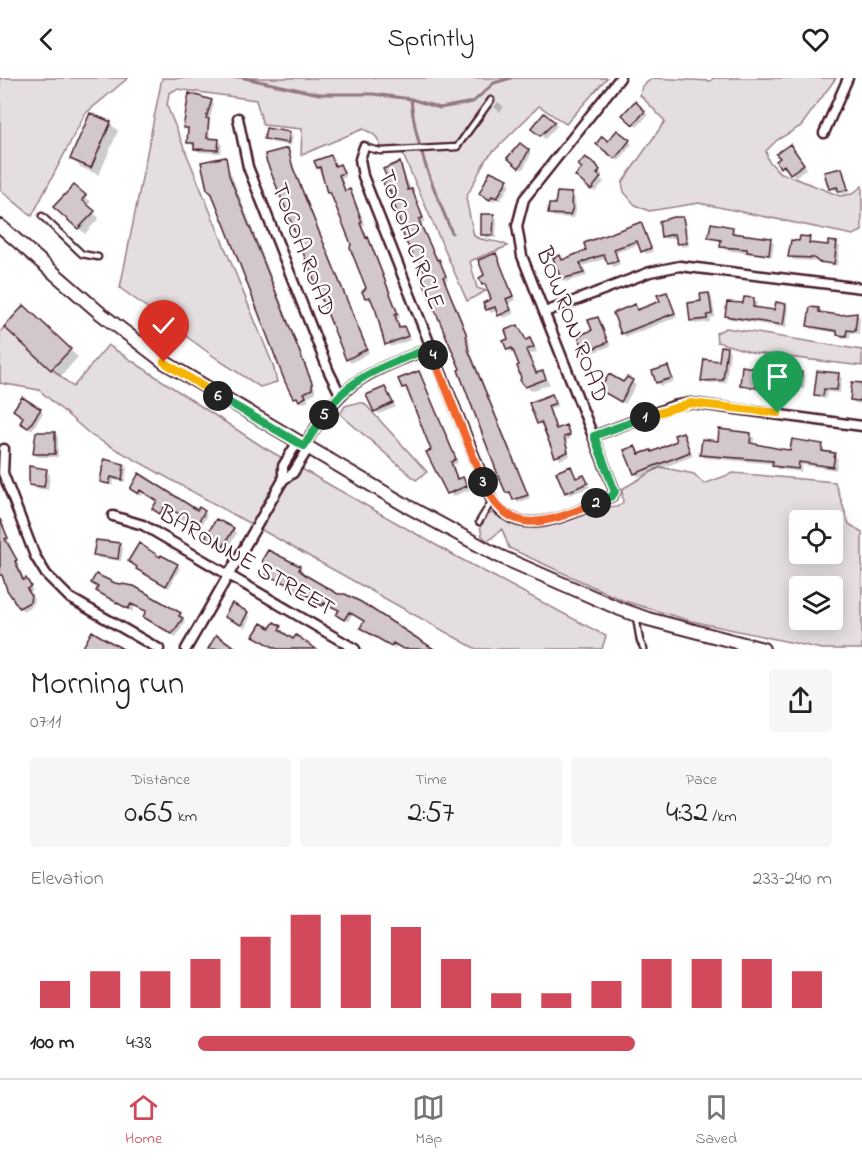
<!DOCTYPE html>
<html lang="en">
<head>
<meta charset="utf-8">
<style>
	body { margin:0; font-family:"Indie Flower",sans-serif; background:#f6f6f6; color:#222; height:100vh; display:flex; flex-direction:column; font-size:22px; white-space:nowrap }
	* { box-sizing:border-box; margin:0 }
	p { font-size:20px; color:#767676 }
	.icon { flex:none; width:33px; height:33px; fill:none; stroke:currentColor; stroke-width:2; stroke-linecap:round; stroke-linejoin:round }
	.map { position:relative; height:571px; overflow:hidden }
	.panel { display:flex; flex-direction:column; background:#fff; flex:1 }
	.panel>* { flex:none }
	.tools { position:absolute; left:789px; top:432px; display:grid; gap:12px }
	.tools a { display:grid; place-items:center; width:54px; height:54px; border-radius:6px; background:#fff; box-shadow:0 3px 15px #0003; font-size:30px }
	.pin { position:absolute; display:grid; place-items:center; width:51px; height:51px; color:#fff; margin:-62px -26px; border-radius:50% 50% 50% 0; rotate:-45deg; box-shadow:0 0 6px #0007 }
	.pin .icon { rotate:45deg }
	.km { position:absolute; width:30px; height:30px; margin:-15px; border-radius:50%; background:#222; color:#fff; font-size:16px; line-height:30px; text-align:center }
	.round { display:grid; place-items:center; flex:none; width:63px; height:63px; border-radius:6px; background:#f6f6f6 }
	.head { display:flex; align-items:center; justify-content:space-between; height:102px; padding:0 30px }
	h1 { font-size:33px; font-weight:600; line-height:45px }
	.metrics { display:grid; grid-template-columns:repeat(3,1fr); gap:9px; height:102px; padding:6px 30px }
	.metrics div { display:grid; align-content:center; border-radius:6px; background:#f6f6f6; text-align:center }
	.metrics b { font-size:30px; font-weight:600 }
	.metrics small { font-size:16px; font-weight:400 }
	.metrics p { font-size:16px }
	.chart { height:168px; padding:12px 30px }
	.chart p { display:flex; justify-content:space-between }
	.chart svg { width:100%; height:108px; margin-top:6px; stroke:#d1495b; stroke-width:6 }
	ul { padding:0 30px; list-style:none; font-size:20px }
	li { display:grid; grid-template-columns:96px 72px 1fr; align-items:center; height:45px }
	li i { height:15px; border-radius:8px; background:#d1495b }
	header { display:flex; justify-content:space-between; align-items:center; height:78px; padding:0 30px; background:#fff; font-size:27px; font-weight:600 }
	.dock { display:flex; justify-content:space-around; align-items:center; height:84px; border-top:2px solid #e0e0e0; background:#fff; font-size:16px; color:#767676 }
	.dock a { display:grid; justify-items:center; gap:3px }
	.dock .current { color:#d1495b }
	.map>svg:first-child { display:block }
	.green { fill:#e5dee0; stroke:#987e86; stroke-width:1.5; fill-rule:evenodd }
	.shadow { fill:#0003 }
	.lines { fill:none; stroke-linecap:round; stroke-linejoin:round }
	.stream { stroke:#91787e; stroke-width:3 }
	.building { fill:#d2c7cb; stroke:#4a1f2b; stroke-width:1.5 }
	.lane-casing { stroke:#4a1f2b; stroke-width:9 }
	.street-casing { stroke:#4a1f2b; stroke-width:13 }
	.secondary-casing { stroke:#4a1f2b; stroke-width:16 }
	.lane { stroke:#fff; stroke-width:4.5 }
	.street { stroke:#fff; stroke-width:8 }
	.secondary { stroke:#fff; stroke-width:12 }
	.split-1-casing { stroke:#fff; stroke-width:12 }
	.split-2-casing { stroke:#fff; stroke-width:12 }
	.split-3-casing { stroke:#fff; stroke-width:12 }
	.split-4-casing { stroke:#fff; stroke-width:12 }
	.split-5-casing { stroke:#fff; stroke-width:12 }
	.split-6-casing { stroke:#fff; stroke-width:12 }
	.split-7-casing { stroke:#fff; stroke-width:12 }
	.split-1 { stroke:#f5b400; stroke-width:8 }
	.split-2 { stroke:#22a559; stroke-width:8 }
	.split-3 { stroke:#f0652b; stroke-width:8 }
	.split-4 { stroke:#f0652b; stroke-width:8 }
	.split-5 { stroke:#22a559; stroke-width:8 }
	.split-6 { stroke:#22a559; stroke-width:8 }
	.split-7 { stroke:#f5b400; stroke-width:8 }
	.labels { text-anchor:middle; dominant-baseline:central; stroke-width:4.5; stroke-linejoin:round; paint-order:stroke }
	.street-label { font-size:24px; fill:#4a1f2b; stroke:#fff }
</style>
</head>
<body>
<header><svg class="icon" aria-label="back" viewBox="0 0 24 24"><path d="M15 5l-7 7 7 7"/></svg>Sprintly<svg class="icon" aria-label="heart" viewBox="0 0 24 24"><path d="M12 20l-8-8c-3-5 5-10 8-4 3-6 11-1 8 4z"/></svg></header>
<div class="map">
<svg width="862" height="571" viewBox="0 0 862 571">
	<rect width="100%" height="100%" fill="#fff"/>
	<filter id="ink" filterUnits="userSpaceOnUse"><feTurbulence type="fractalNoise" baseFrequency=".0167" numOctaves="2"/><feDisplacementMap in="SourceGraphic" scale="12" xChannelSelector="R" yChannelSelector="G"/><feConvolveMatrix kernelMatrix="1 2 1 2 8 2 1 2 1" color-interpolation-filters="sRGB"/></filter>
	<g filter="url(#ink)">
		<path class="green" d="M0 0H128L85 36 32 138 0 112Z
			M162 0H607L566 46 539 28 486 81 466 120 474 158C485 165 498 161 508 168L470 183 477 210 486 213 467 223 401 72 381 73C380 60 375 56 363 51L301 77 302 51 263 47 256 22 177 11 169 15 167 28 273 287 277 304 260 309 220 283 120 210Z
			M653 0 711 3 713 0H836L801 48 777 62 766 73 768 82 779 94 840 118 852 116 862 108V153L853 157 699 125 649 133 635 127 624 114 622 105 665 43 640 17 642 8Z
			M4 249 73 309 108 267 263 369 457 479 606 558 602 571H476L92 358 39 312 0 305V254Z
			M726 250 862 272V288L754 275 717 264 716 255Z
			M356 325H364L427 394 416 402 340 336 345 328Z
			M660 389 694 396 704 406 733 395 835 404 849 446 862 454V571H822L691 543 624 523 509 470 502 451 488 463 482 458 480 448 486 438 492 435C526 453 546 450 581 437 594 432 603 427 617 429L623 424 622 411ZM800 442H832V476H800ZM800 508H832V542H800Z"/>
		<path class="shadow" d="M211 23 214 26 209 43 210 62H218L222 66 221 75 199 74 189 64 188 53 185 49Z
			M498 24 504 29 500 34 494 29Z
			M635 25 648 37 637 49 624 37Z
			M110 45 118 53 99 97 80 89 72 81Z
			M554 45 557 48 545 61 536 54Z
			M289 55 293 59 291 68 269 64 266 60Z
			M629 63 632 66 619 83 601 69 609 65Z
			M287 72 369 275 351 285 347 281Z
			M794 72 807 90 795 99 788 90 785 92 782 89Z
			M528 73 531 76 523 92 513 84Z
			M330 79 337 89 343 91 346 99 341 101 347 114 353 116 365 147 362 148 371 164 400 239 397 241 401 251 407 253 410 262 390 269 373 222 370 223 366 220 368 211 333 117 328 114 316 84Z
			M225 81 315 310V315L307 319 309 323 303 325 295 320 213 115Z
			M400 86 425 143 422 145V150L448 201 445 203 469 260 471 275 530 420 518 425 513 417 507 414 427 196 422 185 417 182 388 112 390 103Z
			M599 91 602 96 600 100 604 104 595 114 580 102Z
			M841 92 850 114 843 116 830 110Z
			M491 94 511 106 500 123 496 120 494 124 481 116Z
			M74 109 91 124 87 128 99 140 85 156 61 134Z
			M571 116 575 120 576 134 574 140 553 139 550 135Z
			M494 138 497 141 496 160H486L482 156Z
			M682 141 686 144 689 168 682 169 677 160 666 161 663 158Z
			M641 145 653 174 646 176 640 166 616 175 620 186 613 189 607 180 583 188 587 198 565 204 562 200 560 179 564 183 588 173Z
			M733 150 736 157 770 162 774 165 772 179 725 172 722 169V164L710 160Z
			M809 160 812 167 829 169 837 166 840 169 837 188 816 183 793 182 790 178 800 164Z
			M495 177 516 222 509 225 514 236 503 240 498 232 491 235 487 231 493 222 488 209 483 206Z
			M666 215 677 239 626 259 622 255 635 227 639 233 662 224Z
			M709 216 712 220 715 239 710 240V244L695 246 691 242Z
			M753 222 757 225 756 231 776 233 785 227 789 231 786 250 730 241 727 237Z
			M819 231 822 235 839 238 857 236 860 240 859 256 850 255V261L842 260 838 255 812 251 808 248Z
			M597 240 611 268 589 276 586 273Z
			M517 249 527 263 534 266 537 274 530 276 538 296 543 294 550 306 531 313 526 308 515 274 513 276 508 271Z
			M14 257 70 272 78 279 60 299Z
			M727 270 730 274 726 305H706L703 302Z
			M668 290 674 303 661 308 657 304Z
			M418 294 458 385 453 387 459 402 463 401 470 412 452 419 409 312 403 309Z
			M802 295 805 299 804 311H787L786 316 745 310 741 307Z
			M838 297 842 300 840 315 827 314 826 321 819 320 815 316Z
			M627 301 636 307 625 326 602 312 624 306Z
			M862 307V326L855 325 851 322Z
			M385 310 396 329 379 336 375 333Z
			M552 318 558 328 550 331 557 352 566 349 570 361 566 363 570 378 560 382 544 348 538 345Z
			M40 332 43 335 32 352 25 348V340Z
			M54 356 58 359V379H38L34 375Z
			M682 356 693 378 639 399 635 396V369L640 377 653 375 678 364Z
			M751 356 754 360 753 367 791 374 822 367 825 375 838 380 836 392 802 387 801 394 777 391 774 386 705 380 702 377 719 364Z
			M123 387 127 390 125 404 114 402 113 408 101 403Z
			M570 390 577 401 584 399 590 409 570 417 566 414Z
			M46 393 50 396 48 412 34 410 31 407Z
			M140 397 197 434H204L207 437 198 454 179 444 183 438 169 430 164 438 158 434V423L143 415 142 418 135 414Z
			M0 440 25 503 33 512 30 515 34 521 33 527 23 533 0 495Z
			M217 443 237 455 227 471 207 460Z
			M119 467 123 470 121 483 98 480 95 476Z
			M130 483 177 487 180 490 169 510 141 494Z
			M300 489 303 493 302 496 432 571H403L397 568 395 570 365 554 361 550 365 544 352 536 348 544 337 537 340 533 328 527 326 531 317 522 267 497Z
			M93 505 180 536 185 544 176 559 148 543 145 539 148 534 135 528 132 534 101 516Z
			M247 535 250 539 245 550 225 539Z
			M274 546 284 553 282 556 313 571H276L255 558 271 552Z"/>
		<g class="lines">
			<path class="stream" d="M244 0 319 16H373L411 21 440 30 473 24 494 5 511 0
				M411 21C415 68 434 111 452 155"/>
		</g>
		<path class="building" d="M189 15 212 22 206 40 209 41 207 60 219 61 218 72 194 71V65H187L188 50H183Z
			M635 23 645 33 633 47 622 37Z
			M90 35 111 44 91 90 70 81Z
			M544 35 555 44 540 58 531 51Z
			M266 50 290 54 288 65 264 61Z
			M617 52 630 62 615 81 596 66 602 58 608 63Z
			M520 65 529 72 519 90 507 80Z
			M790 66 804 86 790 96 784 87 780 90 776 83 780 80 776 76Z
			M288 70 293 90 367 271 346 282 266 82 265 76Z
			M331 77 335 88 340 86 344 95 339 97 345 113 350 111 362 144 360 145 366 160 368 159 398 236 395 237 399 250 404 248 408 258 385 267 376 233 370 219 365 220 362 214 366 210 350 170 351 166 330 114 327 115 320 89 317 90 314 83Z
			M226 79 229 97 312 305V311L304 315 306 319 299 323 297 319 293 320 285 304 225 148 212 116 207 111 201 84Z
			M585 79 596 86 600 92 597 96 601 99 591 112 575 98 582 90 578 87Z
			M400 84 408 112 412 111 423 140 419 141 420 145 437 182 439 181 446 198 443 199 466 255 468 271 528 417 513 422 510 414 506 415 498 397 458 292 460 291 420 197 425 195 419 182 416 183 405 162 390 112 387 113 383 104 388 102 383 91Z
			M842 90 848 111 839 114 837 109 829 111 824 94Z
			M490 93 508 101 497 120 492 118 490 122 479 116Z
			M74 107 86 117 82 122 95 133 78 151 53 129Z
			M557 114 572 115 571 126 573 129 570 137 548 136 549 126H555Z
			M481 136H494L493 157H481Z
			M673 139H683L687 165 677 166 675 156 661 159 659 143Z
			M641 144 651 170 641 174 637 163 614 171 618 183 608 186 604 177 596 179 580 185 584 195 561 201 553 180 560 177 562 182 586 172 584 165Z
			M711 145 733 149 732 155 771 160 769 177 747 174V171L720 169 721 162 708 160Z
			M800 158 810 159 809 165 828 167V163L837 164 834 186 818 184 814 180 788 179 791 162 799 163Z
			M496 175 513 218 506 221 511 232 498 238 495 229 486 232 483 225 491 221 485 206 482 207 479 200 484 197 478 182Z
			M667 214 675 235 621 256 613 235 635 226 637 232 660 223 657 217Z
			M709 215 712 236 707 237V241L690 243 688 225 701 223 700 216Z
			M744 219 754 220 753 229 774 232 776 224 786 226 783 247 725 238 727 224 743 225Z
			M24 227 71 271 51 292 4 249Z
			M810 229 819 230V234L839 237 857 235 855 253 847 252 846 258 837 257V253L807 248Z
			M598 239 608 264 585 274 578 258 592 252 588 242Z
			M518 247 526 262 530 260 534 269 526 272 536 295 543 293 546 301 525 309 520 302 521 300 517 288 519 287 512 270 507 272 503 263 508 261 505 252Z
			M721 268 727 269 723 302 701 303 704 281 719 283Z
			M759 286 802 294 800 308H783V314L740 307 742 288 758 291Z
			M668 288 672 300 656 305 652 293Z
			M419 293 456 381 451 384 457 401 463 399 467 408 447 416 426 374 431 372 406 309 402 310 398 301Z
			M817 293 839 295 837 312 824 311 823 318 814 317Z
			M609 296 623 304 627 299 633 302 621 324 600 312Z
			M852 304 862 305V320L859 323 850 322Z
			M385 309 393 325 374 334 366 317Z
			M552 316 556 325 548 328 556 351 566 347 570 357 564 359 568 374 555 379 541 344 537 346 529 325Z
			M22 319 41 331 28 350 20 345 23 339 13 332Z
			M719 351 751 355 750 365 781 371 790 372 792 361 823 366 822 373 835 375 833 389 799 384 798 391 772 388 773 383 700 377 702 361 718 363Z
			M36 354H55V376H33Z
			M683 354 690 374 634 396 624 372 635 368 639 376 651 372 652 374 676 363 674 357Z
			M104 381 124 386 122 402 111 399 109 406 100 404Z
			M29 388 47 391 44 409 29 407Z
			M571 388 576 400 584 397 588 405 565 415 556 394Z
			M139 395 197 432 199 429 205 433 194 451 177 444 181 437 165 428 160 436 152 431 157 423 140 412 138 416 130 411Z
			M0 441 8 460 5 461 17 482 15 483 23 502 26 500 31 508 27 511 31 517 30 524 19 530 7 512 2 497H0Z
			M216 441 234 450 223 469 205 460Z
			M96 462 120 465 118 481 93 477Z
			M139 465 160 479 161 477 178 486 166 508 136 491 137 489 128 483Z
			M268 472 300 488 299 492 307 498 338 516H345L361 524 434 571H403L393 565 391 568 360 550 364 543 349 534 344 542 336 537 339 532 324 525 322 528 314 524 316 521 289 510 291 507 265 497 267 494 262 482Z
			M96 496 115 505 134 508 181 535 179 538 183 540 172 556 143 539 146 533 131 526 128 531 96 513 98 509 91 505Z
			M232 525 248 534 241 547 224 539Z
			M274 544 281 548 279 552 293 561 296 557 316 571H277L253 558 261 545 270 550Z
			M92 553 100 558 123 571H82Z
			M216 557 238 571H208Z"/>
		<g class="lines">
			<g class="lane-casing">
				<path id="lane" d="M364 69 380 73 457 69 491 22
					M42 138 82 176 98 179
					M479 444 492 423
					M636 539 640 563 644 571"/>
			</g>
			<g class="street-casing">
				<path id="street" d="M238 40 248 89 329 294 340 316
					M824 55 848 0
					M364 69 360 81 363 98 492 423C522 466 576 433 612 418L615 414 522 178 517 148 524 121 620 0
					M545 234 650 194 680 188 862 210
					M594 358 673 328 691 325 862 348
					M304 368C345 301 359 299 430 270
					M4 371 3 395 35 478 46 496 70 520 159 571
					M283 402 293 395 308 371
					M113 438 143 447 355 571
					M186 571 283 402V388L297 365"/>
			</g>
			<g class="secondary-casing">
				<path id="secondary" d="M0 148 100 235 164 284 407 428 499 478 620 531 648 541 763 571"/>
			</g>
			<use href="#lane" class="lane"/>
			<use href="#street" class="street"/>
			<use href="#secondary" class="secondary"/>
		</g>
	</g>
	<g class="lines" filter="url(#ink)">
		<g class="split-1-casing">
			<path id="split-1" d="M645 339 691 325 778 335"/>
		</g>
		<g class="split-2-casing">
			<path id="split-2" d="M596 425 612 418 615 414 594 358 645 339"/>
		</g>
		<g class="split-3-casing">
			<path id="split-3" d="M483 404C509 463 549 444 596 425"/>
		</g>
		<g class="split-4-casing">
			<path id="split-4" d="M433 277 483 404"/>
		</g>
		<g class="split-5-casing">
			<path id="split-5" d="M324 337C349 298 389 286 430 270L433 277"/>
		</g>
		<g class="split-6-casing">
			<path id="split-6" d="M218 318 304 368 324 337"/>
		</g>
		<g class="split-7-casing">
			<path id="split-7" d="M164 284 218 318"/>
		</g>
		<use href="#split-1" class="split-1"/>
		<use href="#split-2" class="split-2"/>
		<use href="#split-3" class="split-3"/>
		<use href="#split-4" class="split-4"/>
		<use href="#split-5" class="split-5"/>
		<use href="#split-6" class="split-6"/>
		<use href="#split-7" class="split-7"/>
	</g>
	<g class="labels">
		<g class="street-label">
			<text transform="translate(410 162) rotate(69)">TOCOA CIRCLE</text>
			<text transform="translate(302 172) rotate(69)">TOCOA ROAD</text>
			<text transform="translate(571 247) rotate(69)">BOWRON ROAD</text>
			<text transform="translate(246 484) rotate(30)">BARONNE STREET</text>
		</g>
	</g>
</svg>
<div class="tools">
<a><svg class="icon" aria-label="locate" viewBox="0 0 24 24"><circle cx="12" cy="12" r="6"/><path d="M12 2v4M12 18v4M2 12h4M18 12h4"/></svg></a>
<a><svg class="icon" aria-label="layers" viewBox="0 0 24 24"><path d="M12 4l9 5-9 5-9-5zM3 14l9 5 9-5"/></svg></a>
</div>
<div class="pin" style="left:778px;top:335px;background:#1e9e55"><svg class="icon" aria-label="arrive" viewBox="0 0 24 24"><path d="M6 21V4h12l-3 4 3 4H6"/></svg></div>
<div class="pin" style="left:164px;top:284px;background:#d93025"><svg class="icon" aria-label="check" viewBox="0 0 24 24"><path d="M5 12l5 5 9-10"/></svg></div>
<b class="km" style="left:645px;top:339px">1</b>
<b class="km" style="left:596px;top:425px">2</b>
<b class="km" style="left:483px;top:404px">3</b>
<b class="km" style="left:433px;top:277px">4</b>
<b class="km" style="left:324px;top:337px">5</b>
<b class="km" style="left:218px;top:318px">6</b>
</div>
<section class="panel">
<div class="head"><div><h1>Morning run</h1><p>07:11</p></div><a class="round"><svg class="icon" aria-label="share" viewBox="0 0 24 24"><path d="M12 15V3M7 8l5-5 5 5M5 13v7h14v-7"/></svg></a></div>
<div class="metrics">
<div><p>Distance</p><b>0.65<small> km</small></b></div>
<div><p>Time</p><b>2:57</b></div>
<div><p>Pace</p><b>4:32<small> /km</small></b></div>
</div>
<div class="chart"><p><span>Elevation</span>233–240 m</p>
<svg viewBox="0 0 160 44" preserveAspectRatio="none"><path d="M5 44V33M15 44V29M25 44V29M35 44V24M45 44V15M55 44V6M65 44V6M75 44V11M85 44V24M95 44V38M105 44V38M115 44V33M125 44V24M135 44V24M145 44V24M155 44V29"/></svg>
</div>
<ul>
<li><b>100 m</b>4:38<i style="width:69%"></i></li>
</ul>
</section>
<nav class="dock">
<a class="current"><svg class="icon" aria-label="home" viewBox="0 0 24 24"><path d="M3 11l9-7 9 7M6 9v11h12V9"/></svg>Home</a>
<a><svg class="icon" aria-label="map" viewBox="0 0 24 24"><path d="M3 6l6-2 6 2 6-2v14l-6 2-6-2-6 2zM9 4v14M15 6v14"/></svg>Map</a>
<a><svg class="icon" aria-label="saved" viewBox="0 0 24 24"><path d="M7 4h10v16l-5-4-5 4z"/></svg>Saved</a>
</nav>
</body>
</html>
